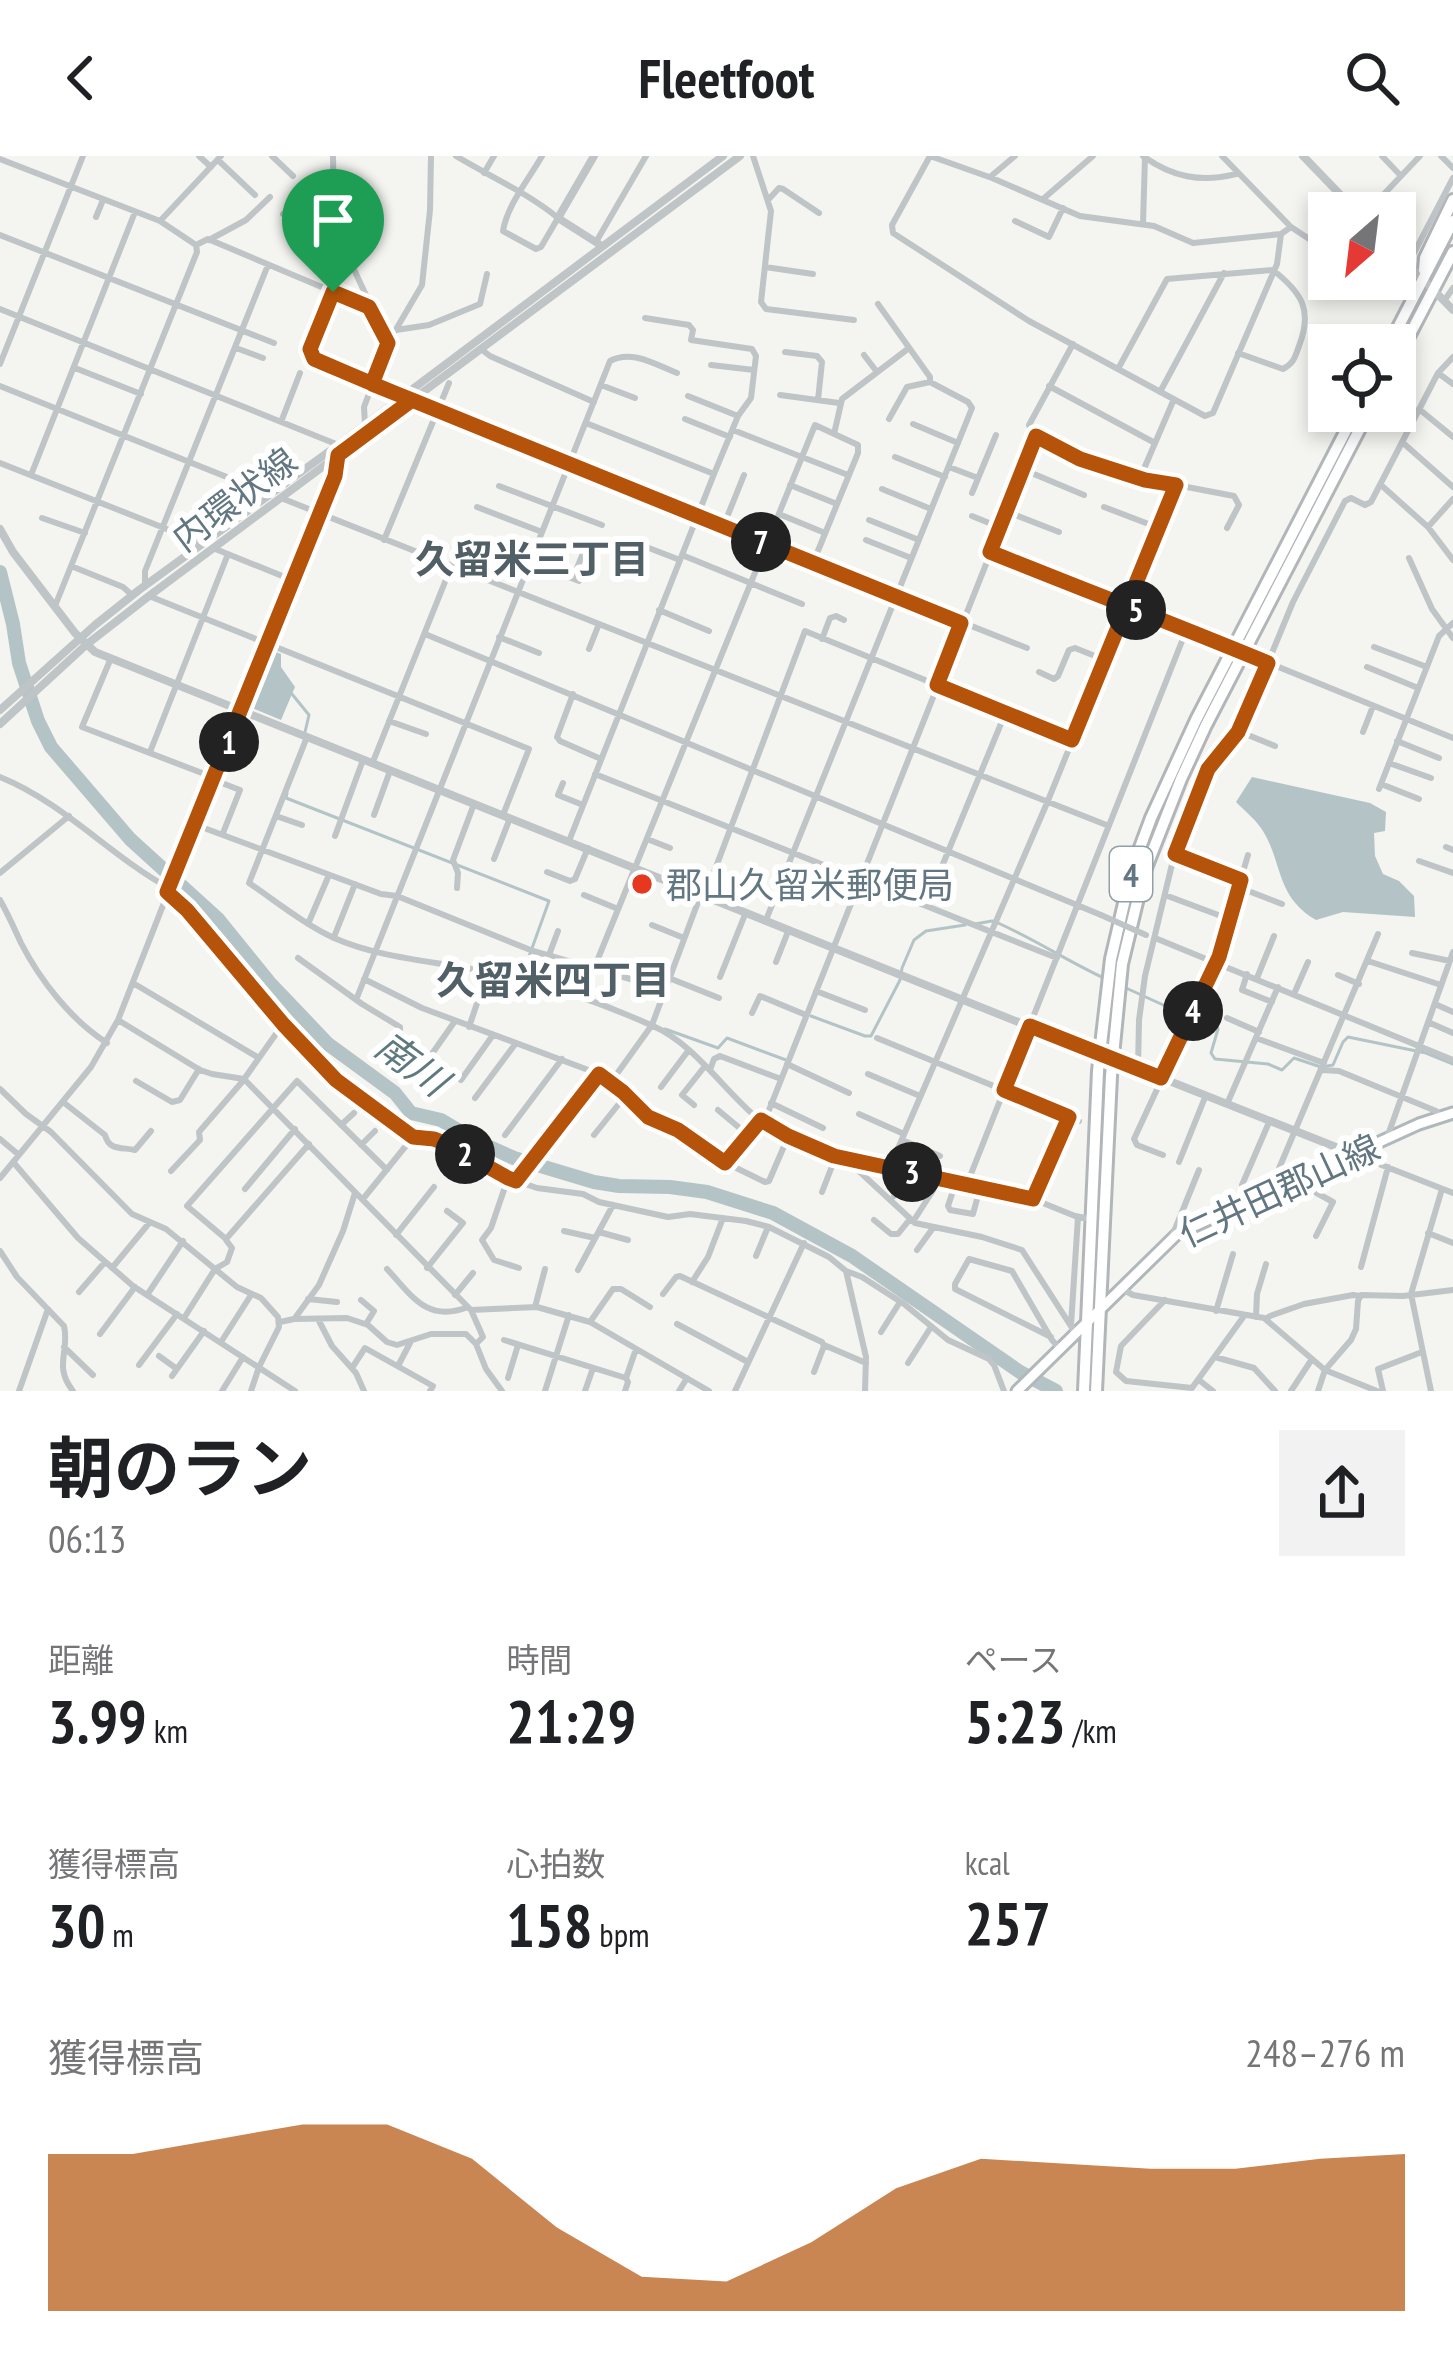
<!DOCTYPE html>
<html lang="ja">
<head>
<meta charset="utf-8">
<style>
	body { margin:0; font-family:"PT Sans Narrow","Noto Sans JP",sans-serif; background:#f2f2f2; color:#202124; height:100vh; display:flex; flex-direction:column; font-size:45px; white-space:nowrap }
	* { box-sizing:border-box; margin:0 }
	p { font-size:39px; color:#757577 }
	.icon { flex:none; width:66px; height:66px; fill:none; stroke:currentColor; stroke-width:2; stroke-linecap:round; stroke-linejoin:round }
	.map { position:relative; height:1235px; overflow:hidden }
	.sheet { display:flex; flex-direction:column; background:#fff; flex:1 }
	.sheet>* { flex:none }
	.needle { width:78px; rotate:208deg }
	.fabs { position:absolute; left:1308px; top:36px; display:grid; gap:24px }
	.fabs a { display:grid; place-items:center; width:108px; height:108px; border-radius:0px; background:#fff; box-shadow:0 6px 18px #0003; font-size:60px }
	.pin { position:absolute; display:grid; place-items:center; width:102px; height:102px; color:#fff; margin:-123px -51px; border-radius:50% 50% 50% 0; rotate:-45deg; box-shadow:0 0 12px #0007 }
	.pin .icon { rotate:45deg }
	.km { position:absolute; width:60px; height:60px; margin:-30px; border-radius:50%; background:#222; color:#fff; font-size:33px; line-height:60px; text-align:center }
	.round { display:grid; place-items:center; flex:none; width:126px; height:126px; border-radius:0px; background:#f2f2f2 }
	.head { display:flex; align-items:center; justify-content:space-between; height:204px; padding:0 48px }
	h1 { font-size:66px; font-weight:700; line-height:90px }
	.stats { display:grid; grid-template-columns:repeat(3,1fr); gap:18px; height:204px; padding:12px 48px }
	.stats div { display:grid; align-content:center }
	.stats b { font-size:60px; font-weight:700 }
	.stats small { font-size:33px; font-weight:400 }
	.stats p { font-size:33px }
	.chart { height:336px; padding:24px 48px }
	.chart p { display:flex; justify-content:space-between }
	.chart svg { width:100%; height:216px; margin-top:12px; fill:#b45309; opacity:.7 }
	header { display:flex; justify-content:space-between; align-items:center; height:156px; padding:0 48px; background:#fff; font-size:54px; font-weight:700 }
	.map>svg:first-child { display:block }
	.water { fill:#b4c4c6 }
	.lines { fill:none; stroke-linecap:round; stroke-linejoin:round }
	.stream { stroke:#b4c4c6; stroke-width:3 }
	.river { stroke:#b4c4c6; stroke-width:14 }
	.secondary-casing { stroke:#b1b8bb; stroke-width:15 }
	.trunk-casing { stroke:#b2b6b9; stroke-width:16 }
	.minor { stroke:#bfc4c6; stroke-width:6 }
	.tertiary { stroke:#bfc4c6; stroke-width:8 }
	.secondary { stroke:#fff; stroke-width:9 }
	.trunk { stroke:#fff; stroke-width:10 }
	.minor-bridge { stroke:#bfc4c6; stroke-width:6 }
	.tertiary-bridge { stroke:#bfc4c6; stroke-width:8 }
	.route-casing { stroke:#fff; stroke-width:24 }
	.route { stroke:#b45309; stroke-width:15 }
	.poi-dot { fill:#e6381e; stroke:#fff; stroke-width:4.5 }
	.labels { text-anchor:middle; dominant-baseline:central; stroke-width:12; stroke-linejoin:round; paint-order:stroke }
	.shield { fill:#fff; stroke:#91a0a8; stroke-width:3 }
	.shield-label { font-size:33px; font-weight:bold; fill:#627782 }
	.street-label { font-size:36px; fill:#627782; stroke:#fff }
	.poi-label { font-size:36px; fill:#627782; stroke:#fff; text-anchor:start }
	.neighbourhood-label { font-size:39px; font-weight:bold; fill:#515f67; stroke:#fff }
	.water-label { font-size:39px; font-style:italic; fill:#5e7a7f; stroke:#fff }
</style>
</head>
<body>
<header><svg class="icon" aria-label="back" viewBox="0 0 24 24"><path d="M15 5l-7 7 7 7"/></svg>Fleetfoot<svg class="icon" aria-label="search" viewBox="0 0 24 24"><circle cx="10" cy="10" r="6"/><path d="M15 15l6 6"/></svg></header>
<div class="map">
<svg width="1453" height="1235" viewBox="0 0 1453 1235">
	<rect width="100%" height="100%" fill="#f4f4f0"/>
	<path class="water" d="M273 495 281 498V511L295 531 281 564 252 552Z
		M1252 621 1370 647 1386 656 1385 675 1374 677 1375 700 1383 718 1399 725 1414 740 1415 761 1343 756 1316 764C1276 741 1283 708 1263 675 1256 664 1245 655 1236 646Z"/>
	<g class="lines">
		<path class="stream" d="M292 538 309 559 305 576
			M287 637 286 642 549 745 522 820
			M975 768 992 765 998 767C1036 784 1069 806 1106 823
			M1126 832 1183 858 1216 867 1218 873 1211 897 1215 903 1268 908 1282 914 1294 902 1321 911 1333 909 1343 886 1348 881 1426 897 1453 908
			M811 860 865 880H871L900 824 902 812 914 784 926 775 965 769
			M665 873 718 892 727 882 786 904"/>
		<path class="river" d="M0 416 13 468 19 507 38 565 51 591 130 683 218 763 269 826 310 869 328 888 395 937 411 957 441 964 476 985 514 1002 594 1026 619 1030 670 1031 707 1036 773 1057 852 1100 1020 1216 1056 1235"/>
		<g class="secondary-casing">
			<path id="secondary" d="M1017 1235 1177 1078 1419 968 1453 957"/>
		</g>
		<g class="trunk-casing">
			<path id="trunk" d="M1424 114 1425 102 1453 44
				M1389 189 1453 65
				M1395 207 1453 96
				M1084 1235 1098 915 1111 803 1132 713 1151 662 1196 564 1356 255
				M1096 1235 1111 920 1122 808 1144 717 1181 623 1206 569 1369 255"/>
		</g>
		<path class="minor" d="M199 0 211 11
			M272 0 293 20
			M333 0 334 70 388 187
			M456 0C489 20 528 37 558 62L541 91 536 93 503 75C507 49 529 23 542 0
			M753 0 771 55 761 146 766 153 854 164
			M930 0 892 69 893 77 1029 165 1205 260 1213 257 1277 108 1281 78
			M930 0 992 22 1080 60 1154 70 1193 87 1281 78 1291 71
			M1143 0C1172 21 1201 27 1236 18
			M1222 0 1291 71 1329 96
			M1382 0 1401 20
			M1441 0 1453 12
			M0 3 160 65 196 89 208 83 369 151
			M218 4 255 39
			M484 17 494 0
			M990 21 1015 0
			M1043 43 1093 0
			M768 44 779 32 783 33 819 57
			M333 51 372 69
			M1366 57 1420 0
			M283 58 338 80
			M96 61 103 44
			M160 65 221 0
			M1015 65 1049 81 1063 52
			M1143 68 1145 1
			M0 79 274 187
			M209 84 246 64 270 41
			M596 86 646 0
			M347 101 310 193 314 204 697 361 1027 492
			M1405 106 1414 97 1453 22
			M765 111 813 118
			M1444 145 1453 132
			M878 148 930 221V226
			M0 153 336 288
			M396 174 429 169 480 148 487 118
			M1073 188 1029 269 1031 276 1080 303 1140 322 1234 340 1239 349 1227 372
			M236 192 263 202
			M481 193 490 200 594 246
			M785 196 817 200 822 206 818 244
			M864 199 877 216
			M0 208 83 0
			M711 209 754 214
			M75 212 141 238
			M1118 213 1167 123 1273 114C1302 137 1313 154 1299 190 1295 201 1294 207 1283 213L1238 197
			M1438 217 1453 228
			M601 229 635 242
			M0 230 269 338
			M1049 230 1155 287
			M1160 236 1224 117
			M780 239 839 247
			M688 240 738 260
			M1419 253 1453 281
			M685 263 730 281
			M281 266 300 217
			M586 267 714 318
			M365 268 364 251 388 187 422 129 430 54 431 0
			M913 268 958 287
			M733 274 848 319
			M834 278 842 243 909 192
			M1402 286 1453 331
			M895 301 945 321
			M0 307 202 387
			M949 311 978 322
			M1022 313 1084 339
			M31 319 135 56
			M1140 322 1174 243
			M790 329 837 348
			M1381 329 1428 371 1453 404
			M499 330 602 369
			M882 333 931 353
			M972 337 996 279
			M281 342 1109 670
			M477 351 542 376
			M1104 351 1159 372
			M1005 355 1059 376
			M779 358 825 377
			M972 360 999 371
			M42 362 85 377
			M869 364 919 384
			M723 371 744 319
			M1428 371 1453 343
			M384 384 449 227
			M628 384 680 404
			M866 384 911 402
			M213 392 292 424
			M990 396 1231 493
			M682 399 802 448
			M1409 402 1432 453 1453 482
			M530 406 579 425
			M71 410 123 431 132 439
			M573 422 583 397
			M145 429V415L268 109
			M149 440 529 593 503 659
			M55 450 197 96 196 89
			M659 454 709 475
			M425 478 1101 759
			M499 481 539 497
			M822 483 830 462 836 460 844 464
			M1374 491 1427 511
			M589 493 599 468
			M1244 497 1453 582
			M111 502 82 571 215 622
			M1367 511 1418 532
			M1039 516 1054 523 1058 520 1069 494 1075 492 1105 504
			M573 538 557 581 560 585 601 603
			M389 565 426 578
			M1238 575 1275 590
			M1363 576 1373 550
			M307 581 249 727C277 746 304 768 334 782 382 803 436 805 487 816 544 827 600 846 653 870 693 887 723 933 756 961 775 976 799 986 821 996L1033 1043 1075 1060 1091 1063
			M1397 585 1439 602
			M150 596 228 398
			M1389 607 1431 622
			M372 608 451 411
			M595 618 1057 802
			M0 621C64 647 109 699 169 732
			M214 624 240 634 223 677
			M563 627 558 639 583 649
			M1381 628 1419 643
			M1379 633 1439 480 1453 467
			M374 659 390 615
			M276 660 302 669
			M196 669 381 738 397 740 533 795 665 833
			M335 680 363 604
			M647 683 670 692
			M569 685 714 318 738 260 751 242 756 200 752 193 691 184 693 174 689 169 645 162
			M1446 691 1453 694
			M1175 698 1241 724
			M494 703 510 662
			M1419 705 1453 717
			M547 716 570 725 575 723 588 692
			M0 717 69 660
			M1238 731 1282 748
			M457 732 458 717 453 704 474 648
			M167 736 187 754 319 909 405 976 413 981 434 983 449 989 508 1022 537 1032 583 1038 599 1046 668 1061 690 1058 746 1065 769 1071 829 1101 846 1115 862 1121 904 1148 948 1184 989 1203 994 1209 1004 1235
			M584 739 618 753
			M1165 739 1229 763
			M705 740 805 475 1072 584
			M0 744C8 758 14 772 21 787 40 824 71 864 107 887
			M926 749 1005 558
			M766 764 972 252 968 246 930 226 907 231 889 263
			M308 768 329 719
			M652 769 684 782
			M334 781 355 728
			M1155 782 1453 904
			M1412 797 1450 805
			M549 799 558 775
			M298 802 362 848 400 871V875L390 894
			M1368 805 1441 829
			M776 806 789 773
			M1247 818 1242 834 1272 846
			M1338 819 1359 828
			M720 821 746 756
			M669 822 719 842
			M1257 822 1274 780
			M364 823 422 852 599 918 623 936 648 961 678 974 718 1003 765 1026 769 1025 788 981
			M545 826 552 800
			M133 827 259 902
			M816 835 865 854
			M1294 838 1308 806
			M582 842 815 269 858 289V297L813 407
			M356 844 610 205C632 193 656 209 677 217
			M1435 848 1453 856
			M752 857 760 840 806 859
			M1227 862 1259 876
			M118 864 200 914 212 918 244 923 471 1154 483 1181 476 1188
			M1428 866 1453 877
			M469 871 487 818
			M877 882 1079 965
			M1256 882 1324 907
			M787 908 849 937
			M1138 913 1139 864 1145 820 1175 696 1208 613 1243 567 1293 446 1345 345 1351 342 1365 349 1371 346 1438 217 1453 201
			M710 914 714 903 720 900 781 923
			M1322 914 1339 915 1436 955 1440 960
			M868 918 920 940
			M415 922 455 865
			M461 924 493 879
			M136 925 172 946 180 944 199 913
			M611 926 652 869 701 738
			M661 931 688 895
			M0 933 26 958 51 976 132 1058 166 1073 237 1131 261 1142 278 1161 279 1171 259 1211 251 1235
			M475 942 516 887
			M63 946 105 979C109 995 122 991 135 994L151 975
			M771 947 823 972
			M1227 948 1278 831
			M694 949 682 939 705 910
			M718 954 748 979
			M859 958 904 978
			M341 969 354 957
			M505 979 562 903
			M594 979 626 939
			M1388 979 1453 796
			M0 983 19 999
			M902 984 940 1000
			M309 988 226 1083 187 1050 297 925 387 1014
			M361 989 375 975
			M1163 999 1137 989 1134 983 1216 806 1248 699
			M1356 999 1453 1037
			M848 1005 915 1067 982 1081 1022 1094 1076 1178
			M1179 1006 1206 939
			M14 1007 78 1082 133 1130 295 1235
			M725 1007 769 954 1037 280
			M890 1011 1047 647 1176 329
			M171 1015 200 984 199 976 242 926 283 868
			M0 1022 91 911 118 864 270 477 335 320 338 299
			M508 1022 491 1072 482 1084 494 1104 519 1112
			M1300 1023 1304 1030 1333 1046 1316 1080
			M517 1024 599 918
			M956 1026 948 1050 950 1054 973 1058 980 1032
			M967 1028 1186 475
			M1242 1029 1270 964
			M245 1033 295 973
			M1272 1034V1029L1378 778
			M822 1036 836 1000
			M894 1040 909 1015
			M363 1043 413 981
			M1033 1043 1069 961
			M916 1061 941 1022
			M874 1064 891 1078H898L910 1063
			M564 1075 595 1082
			M599 1076 628 1084
			M1428 1077 1453 1087
			M396 1079 434 1031
			M1171 1083 1199 1014
			M917 1094 933 1072
			M0 1095 17 1121 64 1170C70 1195 53 1210 73 1235
			M756 1100 768 1071
			M1361 1111 1388 1011
			M112 1112 150 1066
			M427 1112 463 1067 447 1055
			M387 1113C412 1140 427 1167 468 1151
			M578 1114 613 1049
			M846 1115 866 1201 865 1235
			M692 1126 708 1101 723 1062
			M1122 1133 1133 1139 1264 1162 1325 1214 1377 1235
			M79 1136 105 1106
			M663 1138 676 1121 680 1120 822 1186 824 1190 814 1216
			M147 1139 183 1085
			M455 1139 473 1117
			M308 1143 337 1146
			M361 1144 374 1155 366 1168
			M1165 1144 1121 1190 1116 1216 1126 1225 1192 1232 1244 1160
			M535 1151 545 1113
			M471 1154 537 1151 590 1166 709 1235
			M1216 1155 1233 1098
			M1256 1161 1257 1138 1266 1108
			M184 1162 215 1113 227 1106 232 1092 226 1084
			M295 1162 319 1129 343 1075 355 1037
			M318 1163 332 1190 356 1217 364 1235
			M1266 1163 1270 1160 1304 1148 1353 1139 1360 1140
			M280 1166 294 1163 347 1162 368 1169 387 1186 397 1189 431 1178H466L476 1188 486 1213 502 1235
			M590 1166 613 1133H621L650 1151
			M677 1168 748 1206
			M1071 1169 1078 1061
			M881 1176 900 1146
			M100 1178 135 1131
			M1051 1181 955 1133V1128L969 1103 1012 1115 1052 1184 1061 1194
			M504 1184 626 1222
			M221 1186 251 1139
			M824 1189 866 1207
			M64 1191 93 1219
			M159 1200 177 1213
			M1215 1201 1254 1212 1275 1235
			M908 1207 931 1171
			M139 1209 177 1158
			M398 1210 410 1187
			M352 1212 365 1192 433 1230 430 1235
			M172 1220 204 1175
			M508 1222 518 1189
			M1199 1224 1213 1235
			M19 1235 48 1153
			M222 1235 243 1201
			M545 1235 569 1159
			M585 1235 593 1212
			M625 1235 628 1226 626 1222 636 1193
			M679 1235 687 1222
			M735 1235 804 1087
			M1291 1235 1312 1203
			M1318 1235 1325 1214 1351 1184 1356 1173 1358 1145 1361 1139 1403 1140 1453 1134
			M1383 1235 1378 1213 1422 1196
			M1431 1235 1411 1138 1442 1033"/>
		<path class="tertiary" d="M594 0 558 62 602 90
			M1303 0 1358 57
			M1395 95 1453 154
			M0 373 13 396 75 477 95 496 1073 888
			M0 554 95 469 139 434 338 289 723 0
			M0 568 86 489 149 440 740 0
			M1134 911 1356 999"/>
		<use href="#secondary" class="secondary"/>
		<use href="#trunk" class="trunk"/>
		<path class="minor-bridge" d="M1101 759 1146 779"/>
		<path class="tertiary-bridge" d="M1073 888 1134 911"/>
	</g>
	<g class="lines">
		<g class="route-casing">
			<path id="route" d="M333 136 369 151 388 187 372 228 412 244 338 299 335 320 167 736 187 754 283 868 336 924 413 981 434 983 449 989 508 1022 516 1025 599 918 623 936 648 961 678 974 725 1007 761 964 788 980 834 1000 1033 1043 1069 961 1004 934 1030 870 1161 922 1219 801 1241 724 1175 698 1208 613 1238 576 1268 507C1176 469 1082 433 990 396L1036 280 1080 303 1145 324 1176 329C1141 414 1107 499 1072 584L937 529 961 467 412 244C379 231 347 217 314 203L310 193 333 136"/>
		</g>
		<use href="#route" class="route"/>
	</g>
	<circle class="poi-dot" cx="642" cy="728" r="12"/>
	<g class="labels">
		<rect class="shield" x="1110" y="691" width="42" height="54" rx="9"/>
		<g class="shield-label">
			<text x="1131" y="718">4</text>
		</g>
		<g class="street-label">
			<text transform="translate(234 343) rotate(-37)">内環状線</text>
			<text transform="translate(1279 1034) rotate(-25)">仁井田郡山線</text>
		</g>
		<g class="poi-label">
			<text x="666" y="728">郡山久留米郵便局</text>
		</g>
		<g class="neighbourhood-label">
			<text x="532" y="402">久留米三丁目</text>
			<text x="553" y="823">久留米四丁目</text>
		</g>
		<g class="water-label">
			<text transform="translate(412 907) rotate(36)">南川</text>
		</g>
	</g>
</svg>
<div class="fabs">
<a><svg class="needle" viewBox="-14 -14 28 28"><path d="M0-13l5 13h-10z" fill="#e53935"/><path d="M0 13l5-13h-10z" fill="#757577"/></svg></a>
<a><svg class="icon" aria-label="locate" viewBox="0 0 24 24"><circle cx="12" cy="12" r="6"/><path d="M12 2v4M12 18v4M2 12h4M18 12h4"/></svg></a>
</div>
<div class="pin" style="left:333px;top:136px;background:#1e9e55"><svg class="icon" aria-label="arrive" viewBox="0 0 24 24"><path d="M6 21V4h12l-3 4 3 4H6"/></svg></div>
<b class="km" style="left:229px;top:586px">1</b>
<b class="km" style="left:465px;top:998px">2</b>
<b class="km" style="left:912px;top:1016px">3</b>
<b class="km" style="left:1193px;top:855px">4</b>
<b class="km" style="left:1136px;top:454px">5</b>
<b class="km" style="left:761px;top:386px">7</b>
</div>
<section class="sheet">
<div class="head"><div><h1>朝のラン</h1><p>06:13</p></div><a class="round"><svg class="icon" aria-label="share" viewBox="0 0 24 24"><path d="M12 15V3M7 8l5-5 5 5M5 13v7h14v-7"/></svg></a></div>
<div class="stats">
<div><p>距離</p><b>3.99<small> km</small></b></div>
<div><p>時間</p><b>21:29</b></div>
<div><p>ペース</p><b>5:23<small> /km</small></b></div>
</div>
<div class="stats">
<div><p>獲得標高</p><b>30<small> m</small></b></div>
<div><p>心拍数</p><b>158<small> bpm</small></b></div>
<div><p>kcal</p><b>257</b></div>
</div>
<div class="chart"><p><span>獲得標高</span>248–276 m</p>
<svg viewBox="0 0 160 44" preserveAspectRatio="none"><path d="M0 44V12L10 12L20 9L30 6L40 6L50 13L60 27L70 37L80 38L90 30L100 19L110 13L120 14L130 15L140 15L150 13L160 12V44z"/></svg>
</div>
</section>
</body>
</html>
